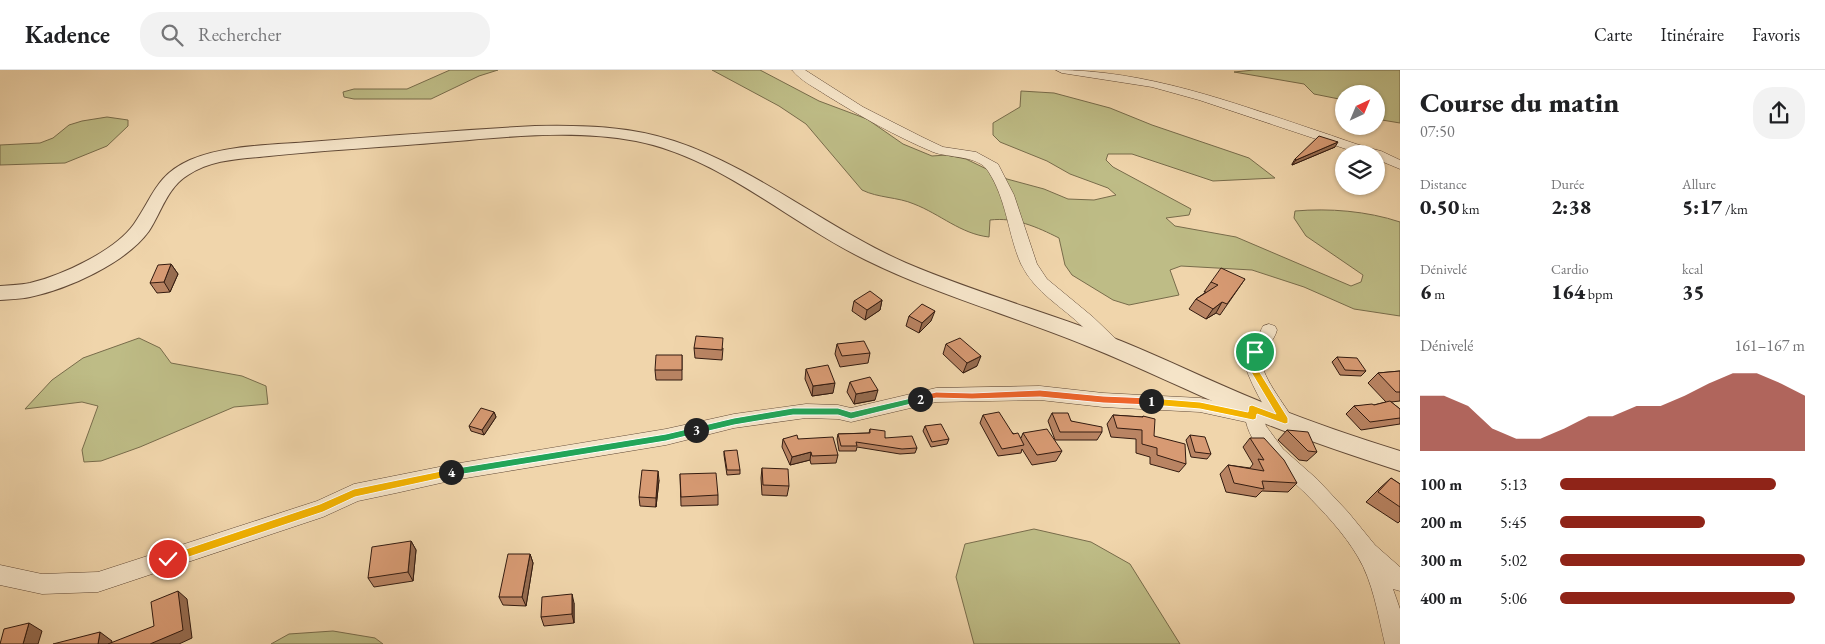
<!DOCTYPE html>
<html lang="fr">
<head>
<meta charset="utf-8">
<style>
	body { margin:0; font-family:"EB Garamond",serif; background:#f2f2f2; color:#202124; height:100vh; display:flex; flex-direction:column; font-size:19px; white-space:nowrap }
	* { box-sizing:border-box; margin:0 }
	p { font-size:16px; color:#757577 }
	.icon { flex:none; width:28px; height:28px; fill:none; stroke:currentColor; stroke-width:2; stroke-linecap:round; stroke-linejoin:round }
	.map { position:relative; flex:1; overflow:hidden }
	.sheet { display:flex; flex-direction:column; background:#fff; width:425px }
	.sheet>* { flex:none }
	.needle { width:32px; rotate:44deg }
	.buttons { position:absolute; left:1335px; top:15px; display:grid; gap:10px }
	.buttons a { display:grid; place-items:center; width:50px; height:50px; border-radius:50%; background:#fff; box-shadow:0 1px 4px #0004; font-size:25px }
	.pin { position:absolute; display:grid; place-items:center; width:42px; height:42px; color:#fff; margin:-21px; border:2px solid #fff; border-radius:50%; box-shadow:0 1px 5px #0007 }
	.km { position:absolute; width:25px; height:25px; margin:-12px; border-radius:50%; background:#222; color:#fff; font-size:14px; line-height:25px; text-align:center }
	.round { display:grid; place-items:center; flex:none; width:52px; height:52px; border-radius:20px; background:#f2f2f2 }
	.summary { display:flex; align-items:center; justify-content:space-between; height:85px; padding:0 20px }
	h1 { font-size:28px; font-weight:800; line-height:38px }
	.figures { display:grid; grid-template-columns:repeat(3,1fr); gap:8px; height:85px; padding:5px 20px }
	.figures div { display:grid; align-content:center }
	.figures b { font-size:21px; font-weight:800 }
	.figures small { font-size:14px; font-weight:400 }
	.figures p { font-size:14px }
	.chart { height:140px; padding:10px 20px }
	.chart p { display:flex; justify-content:space-between }
	.chart svg { width:100%; height:90px; margin-top:5px; fill:#8f2418; opacity:.7 }
	ul { padding:0 20px; list-style:none; font-size:16px }
	li { display:grid; grid-template-columns:80px 60px 1fr; align-items:center; height:38px }
	li i { height:12px; border-radius:6px; background:#8f2418 }
	header { display:flex; align-items:center; gap:30px; box-sizing:border-box; height:70px; padding:0 25px; background:#fff; border-bottom:1px solid #e0e0e0 }
	header strong { font-size:24px }
	nav { display:flex; gap:28px; margin-inline-start:auto; font-size:18px }
	.search { width:350px; height:45px; background:#f2f2f2; display:flex; align-items:center; gap:12px; box-sizing:border-box; padding:0 18px; border-radius:20px; color:#757577; font-size:19px }
	main { display:flex; flex:1; min-height:0 }
	.map>svg:first-child { display:block }
	.green { fill:#bebc86; stroke:#786c4b }
	.lines { fill:none; stroke-linecap:round; stroke-linejoin:round }
	.minor-casing { stroke:#624a37; stroke-width:1 }
	.tertiary-casing { stroke:#624a37; stroke-width:2 }
	.minor { fill:#f5e4c8; fill-rule:evenodd }
	.tertiary { fill:#f5e4c8; fill-rule:evenodd }
	.wall { fill:#b98463; stroke:#331b10 }
	.shaded-wall { fill:#966c50; stroke:#331b10 }
	.building { fill:#d79a73; stroke:#331b10 }
	.split-1 { fill:#f5b400; stroke:#fff }
	.split-2 { fill:#f0652b; stroke:#fff }
	.split-3 { fill:#22a559; stroke:#fff }
	.split-4 { fill:#22a559; stroke:#fff }
	.split-5 { fill:#f5b400; stroke:#fff }
</style>
</head>
<body>
<header>
<strong>Kadence</strong>
<div class="search"><svg class="icon" aria-label="search" viewBox="0 0 24 24"><circle cx="10" cy="10" r="6"/><path d="M15 15l6 6"/></svg>Rechercher</div>
<nav><a>Carte</a><a>Itinéraire</a><a>Favoris</a></nav>
</header>
<main>
<div class="map">
<svg width="1400" height="574" viewBox="0 0 1400 574">
	<rect width="100%" height="100%" fill="#f0d5ab"/>
	<filter id="stains"><feTurbulence type="fractalNoise" baseFrequency=".004" numOctaves="4"/><feColorMatrix values="0 0 0 0 .2 0 0 0 0 .09 0 0 0 0 .02 0 0 0 .5 -.17"/></filter>
	<radialGradient id="worn" r=".72"><stop offset=".6" stop-color="#630" stop-opacity="0"/><stop offset="1" stop-color="#630" stop-opacity=".3"/></radialGradient>
	<path class="green" d="M450 0H498L479 6 431 29H354L344 27 343 22 354 19H407Z
		M712 0H760L819 31 867 49 903 74 932 86 946 85 966 89 1007 109 1044 119 1068 129 1094 130 1116 125 1108 118 1070 104 1047 91 1000 72 993 65V53L1020 37 1021 21 1054 23 1110 38 1152 55 1249 88 1275 108 1213 111 1132 84H1108L1106 90 1113 97 1191 139 1189 145 1166 148 1175 156 1236 167 1351 216 1361 212 1363 205 1306 166 1294 148 1295 141C1329 138 1367 141 1400 152V246L1354 239 1304 217 1252 200 1181 196 1170 200 1179 225 1129 235 1113 230 1072 205 1065 195 1059 168C1037 157 1015 147 990 150L989 167C961 164 940 144 914 134 898 127 878 128 862 120L806 54 779 36Z
		M1254 0H1400V53L1382 50 1381 37 1376 35V24H1344V30L1314 24 1304 14 1234 2Z
		M107 47 128 50V56L107 76 65 93 0 95V75L40 73 53 68 69 55 82 51Z
		M139 268 160 278 171 293 242 306 266 316 268 334 234 337 140 377 101 391 84 392 82 380 98 336 82 332 25 339 52 310 83 288Z
		M1034 459 1091 472 1130 494 1180 574H974L956 507 965 474Z
		M333 561 375 568 383 574H271L289 564Z"/>
	<g class="lines">
		<g class="minor-casing">
			<path id="minor" d="M792 0H805L863 37 922 67 943 77 976 82 998 94 1014 125 1037 194 1047 209 1093 247 1120 273 1123 277 1120 281C1105 286 1094 268 1084 258 1063 237 1035 223 1021 194 1008 165 1007 130 988 101 978 85 948 88 933 82 895 66 860 46 826 25 814 17 801 11 792 0Z
				M1056 0C1146 0 1231 32 1315 60 1337 67 1359 76 1381 81L1400 90V99L1376 89V84H1361L1199 30 1152 17 1062 3Z
				M1269 254 1275 256 1277 260C1274 272 1264 278 1262 286 1257 302 1287 337 1294 351L1292 356C1288 358 1285 359 1280 357 1271 353 1243 300 1244 289 1244 279 1254 274 1258 267 1260 263 1261 259 1263 256Z
				M1040 316 1103 323 1200 328 1243 337 1245 333 1252 331 1259 333 1266 356 1283 379 1317 409 1348 442 1375 475 1400 497V521L1393 519 1400 539V574H1385C1378 545 1373 512 1358 487 1344 463 1323 441 1304 422 1283 401 1253 382 1246 352L1200 342 1103 337 1040 330 936 332 851 352 838 349 806 348 734 358 666 375 454 410 396 423 358 431 323 447 98 522 42 524 0 515V495L42 504 98 502 317 431 354 414 454 394 666 359 734 344 806 334 838 335 851 338 936 318Z"/>
		</g>
		<g class="tertiary-casing">
			<path id="tertiary" d="M535 56C582 55 629 56 674 71 756 98 826 158 906 193 976 223 1050 243 1121 271 1168 290 1212 312 1259 331 1305 350 1352 366 1400 381V401C1347 384 1293 366 1242 344 1190 322 1140 297 1087 276 1014 246 937 225 866 190 789 153 722 88 636 71 573 59 507 67 445 72 386 77 327 80 269 86 241 89 212 89 188 105 167 118 162 141 149 161 126 193 68 219 30 227 21 229 10 229 0 230V216C10 215 20 215 30 213 61 206 115 181 134 154 153 127 156 105 190 90 224 75 271 75 309 72 384 66 460 60 535 56Z"/>
		</g>
		<use href="#minor" class="minor"/>
		<use href="#tertiary" class="tertiary"/>
	</g>
	<path class="wall" d="M1335 77 1292 95V94L1295 89Z
		M171 194 178 204 170 222 157 223 150 213Z
		M1245 209 1220 245 1216 243 1206 249 1189 239 1196 229 1206 222H1204L1211 212Z
		M882 230 880 240 865 250 852 241 854 231Z
		M909 246 931 251 919 263 906 256Z
		M837 274 870 283 868 293 840 297 835 284Z
		M946 274 977 296 963 303 943 284Z
		M694 278H723L722 290 695 288Z
		M682 285V310H656L655 300Z
		M1337 287 1366 301 1361 306 1340 305 1332 292Z
		M806 299 833 323 812 326 805 309Z
		M1400 301V331L1391 332 1400 339V354L1361 360 1346 344 1354 336 1374 335 1386 332 1368 313 1378 303Z
		M850 312 875 330 854 334 847 322Z
		M494 342 496 347 484 365 471 361 469 356Z
		M1052 343 1071 351 1102 362 1097 370H1055L1048 351Z
		M983 345 1021 368 1023 363 1062 381 1056 391 1032 395 1022 379 1021 383 998 386 980 353Z
		M1113 345 1142 347 1143 346 1154 366 1186 394 1179 402 1150 394V387L1136 383V369L1111 367 1107 354Z
		M925 356 949 369 947 374 931 377 923 361Z
		M870 359 885 368 917 378 915 383 900 384 857 377 856 381H839L837 369 838 364 869 363Z
		M1287 360 1317 382 1307 391 1299 390 1278 370Z
		M1190 365 1211 384 1207 389 1191 387 1186 370Z
		M1250 368 1297 413 1288 422 1262 421 1256 427 1226 422 1220 404 1228 395 1250 398 1253 394 1243 377Z
		M783 369H798L838 385 836 393 811 394 810 390 790 395 782 377Z
		M724 381 740 400V404L727 405 724 385Z
		M762 398 789 416 787 426 762 425 761 408Z
		M680 404 718 425V435L681 436Z
		M1391 408 1400 414V451L1398 453 1366 432 1380 418Z
		M659 410 656 437 640 436 639 427Z
		M411 471 416 480 413 511 374 517 368 508Z
		M530 484 533 493 526 536 503 535 499 527Z
		M574 533V553L544 556 541 547Z"/>
	<path class="shaded-wall" d="M1338 72 1335 77 1292 95 1296 90Z
		M171 194 178 204 170 222 164 212Z
		M882 230 880 240 865 250 867 240Z
		M1222 232 1216 243 1206 249 1213 239Z
		M935 241 931 251 919 263 922 253Z
		M981 286 977 296 963 303 967 293Z
		M835 313 833 323 812 326 813 316Z
		M878 320 875 330 854 334 856 324Z
		M494 342 496 347 484 365 482 360Z
		M811 382 810 390 790 395 792 387Z
		M658 401 659 410 656 437V428Z
		M411 471 416 480 413 511 408 502Z
		M530 484 533 493 526 536 522 527Z
		M178 521 187 529 192 568 179 574H150Z
		M572 524 574 533V553L572 544Z
		M29 553 42 561 38 574H23Z
		M100 562 112 571 111 574H98Z"/>
	<path class="building" d="M1319 66 1338 72 1296 90 1295 89Z
		M171 194 164 212 150 213 158 195Z
		M1221 198 1245 209 1227 234 1222 232 1213 239 1196 229 1218 215 1211 212Z
		M870 221 882 230 867 240 854 231Z
		M922 234 935 241 922 253 909 246Z
		M696 266 723 268 722 280 694 278Z
		M960 268 981 286 967 293 946 274Z
		M864 271 870 283 842 286 837 274Z
		M656 285H682V300H655Z
		M1337 287 1357 288 1366 301 1345 300Z
		M828 295 835 313 813 316 806 299Z
		M1400 301V322H1396L1378 303Z
		M870 307 878 320 856 324 850 312Z
		M1390 331 1400 339V348L1370 352 1354 336 1372 334 1374 335Z
		M481 338 494 342 482 360 469 356Z
		M999 342 1013 364 1018 363 1024 375 1002 379 983 345Z
		M1052 343H1068L1071 351 1102 357V362H1060Z
		M1113 345 1143 347V346L1155 349 1154 366 1185 374 1186 394 1157 385V378L1142 374V360L1117 358Z
		M941 354 949 369 932 372 925 356Z
		M870 359 885 361V368L912 366 917 378 902 379 856 372 857 376H841L838 364 870 363Z
		M1047 359 1062 381 1037 385 1023 363Z
		M1287 360 1308 362 1317 382 1308 381Z
		M797 365 798 369 833 367 838 385 812 386 811 382 792 387 783 369Z
		M1190 365 1205 367 1211 384 1195 382Z
		M1250 368H1264L1284 390 1297 413 1262 411 1264 419 1234 413 1228 395 1264 401 1258 389 1264 390Z
		M737 380 740 400H727L724 381Z
		M762 398 788 399 789 416 763 415Z
		M642 400 658 401 656 428 639 427Z
		M716 403 718 425 681 427 680 404Z
		M1391 408 1400 414V437L1378 422Z
		M411 471 408 502 368 508 372 477Z
		M508 484H530L522 527H499Z
		M178 521 183 560 150 574H108L154 556 151 532Z
		M572 524V544L541 547 542 527Z
		M29 553 23 574H0L4 559Z
		M100 562 98 574H53Z"/>
	<path class="split-1" d="M1255 279 1259 282 1256 291 1259 301 1288 348V353L1285 354 1257 344 1256 349 1253 350 1200 339 1151 335 1146 331 1151 328 1200 332 1248 342 1249 336 1252 335 1276 344 1251 302 1248 291 1252 280Z"/>
	<path class="split-2" d="M1040 320 1103 326 1151 328 1155 331 1151 335 1103 333 1040 327 972 329 936 328 920 332 916 329 917 327 936 322 972 323Z"/>
	<path class="split-3" d="M920 326 924 329 923 331 851 349 838 345H793L734 355 696 364 692 360 696 357 734 348 793 338H838L851 342Z"/>
	<path class="split-4" d="M696 357 700 360 699 363 666 371 451 406 447 402 451 399 666 364Z"/>
	<path class="split-5" d="M451 399 456 402 451 406 355 427 323 442 168 494 163 489 168 485 320 434 354 419Z"/>
	<rect width="100%" height="100%" filter="url(#stains)"/>
	<rect width="100%" height="100%" fill="url(#worn)"/>
</svg>
<div class="buttons">
<a><svg class="needle" viewBox="-14 -14 28 28"><path d="M0-13l5 13h-10z" fill="#e53935"/><path d="M0 13l5-13h-10z" fill="#757577"/></svg></a>
<a><svg class="icon" aria-label="layers" viewBox="0 0 24 24"><path d="M12 4l9 5-9 5-9-5zM3 14l9 5 9-5"/></svg></a>
</div>
<div class="pin" style="left:1255px;top:282px;background:#1e9e55"><svg class="icon" aria-label="arrive" viewBox="0 0 24 24"><path d="M6 21V4h12l-3 4 3 4H6"/></svg></div>
<div class="pin" style="left:168px;top:489px;background:#d93025"><svg class="icon" aria-label="check" viewBox="0 0 24 24"><path d="M5 12l5 5 9-10"/></svg></div>
<b class="km" style="left:1151px;top:331px">1</b>
<b class="km" style="left:920px;top:329px">2</b>
<b class="km" style="left:696px;top:360px">3</b>
<b class="km" style="left:451px;top:402px">4</b>
</div>
<section class="sheet">
<div class="summary"><div><h1>Course du matin</h1><p>07:50</p></div><a class="round"><svg class="icon" aria-label="share" viewBox="0 0 24 24"><path d="M12 15V3M7 8l5-5 5 5M5 13v7h14v-7"/></svg></a></div>
<div class="figures">
<div><p>Distance</p><b>0.50<small> km</small></b></div>
<div><p>Durée</p><b>2:38</b></div>
<div><p>Allure</p><b>5:17<small> /km</small></b></div>
</div>
<div class="figures">
<div><p>Dénivelé</p><b>6<small> m</small></b></div>
<div><p>Cardio</p><b>164<small> bpm</small></b></div>
<div><p>kcal</p><b>35</b></div>
</div>
<div class="chart"><p><span>Dénivelé</span>161–167 m</p>
<svg viewBox="0 0 160 44" preserveAspectRatio="none"><path d="M0 44V17L10 17L20 22L30 33L40 38L50 38L60 33L70 27L80 27L90 22L100 22L110 17L120 11L130 6L140 6L150 11L160 17V44z"/></svg>
</div>
<ul>
<li><b>100 m</b>5:13<i style="width:88%"></i></li>
<li><b>200 m</b>5:45<i style="width:59%"></i></li>
<li><b>300 m</b>5:02<i style="width:100%"></i></li>
<li><b>400 m</b>5:06<i style="width:96%"></i></li>
</ul>
</section>
</main>
</body>
</html>
